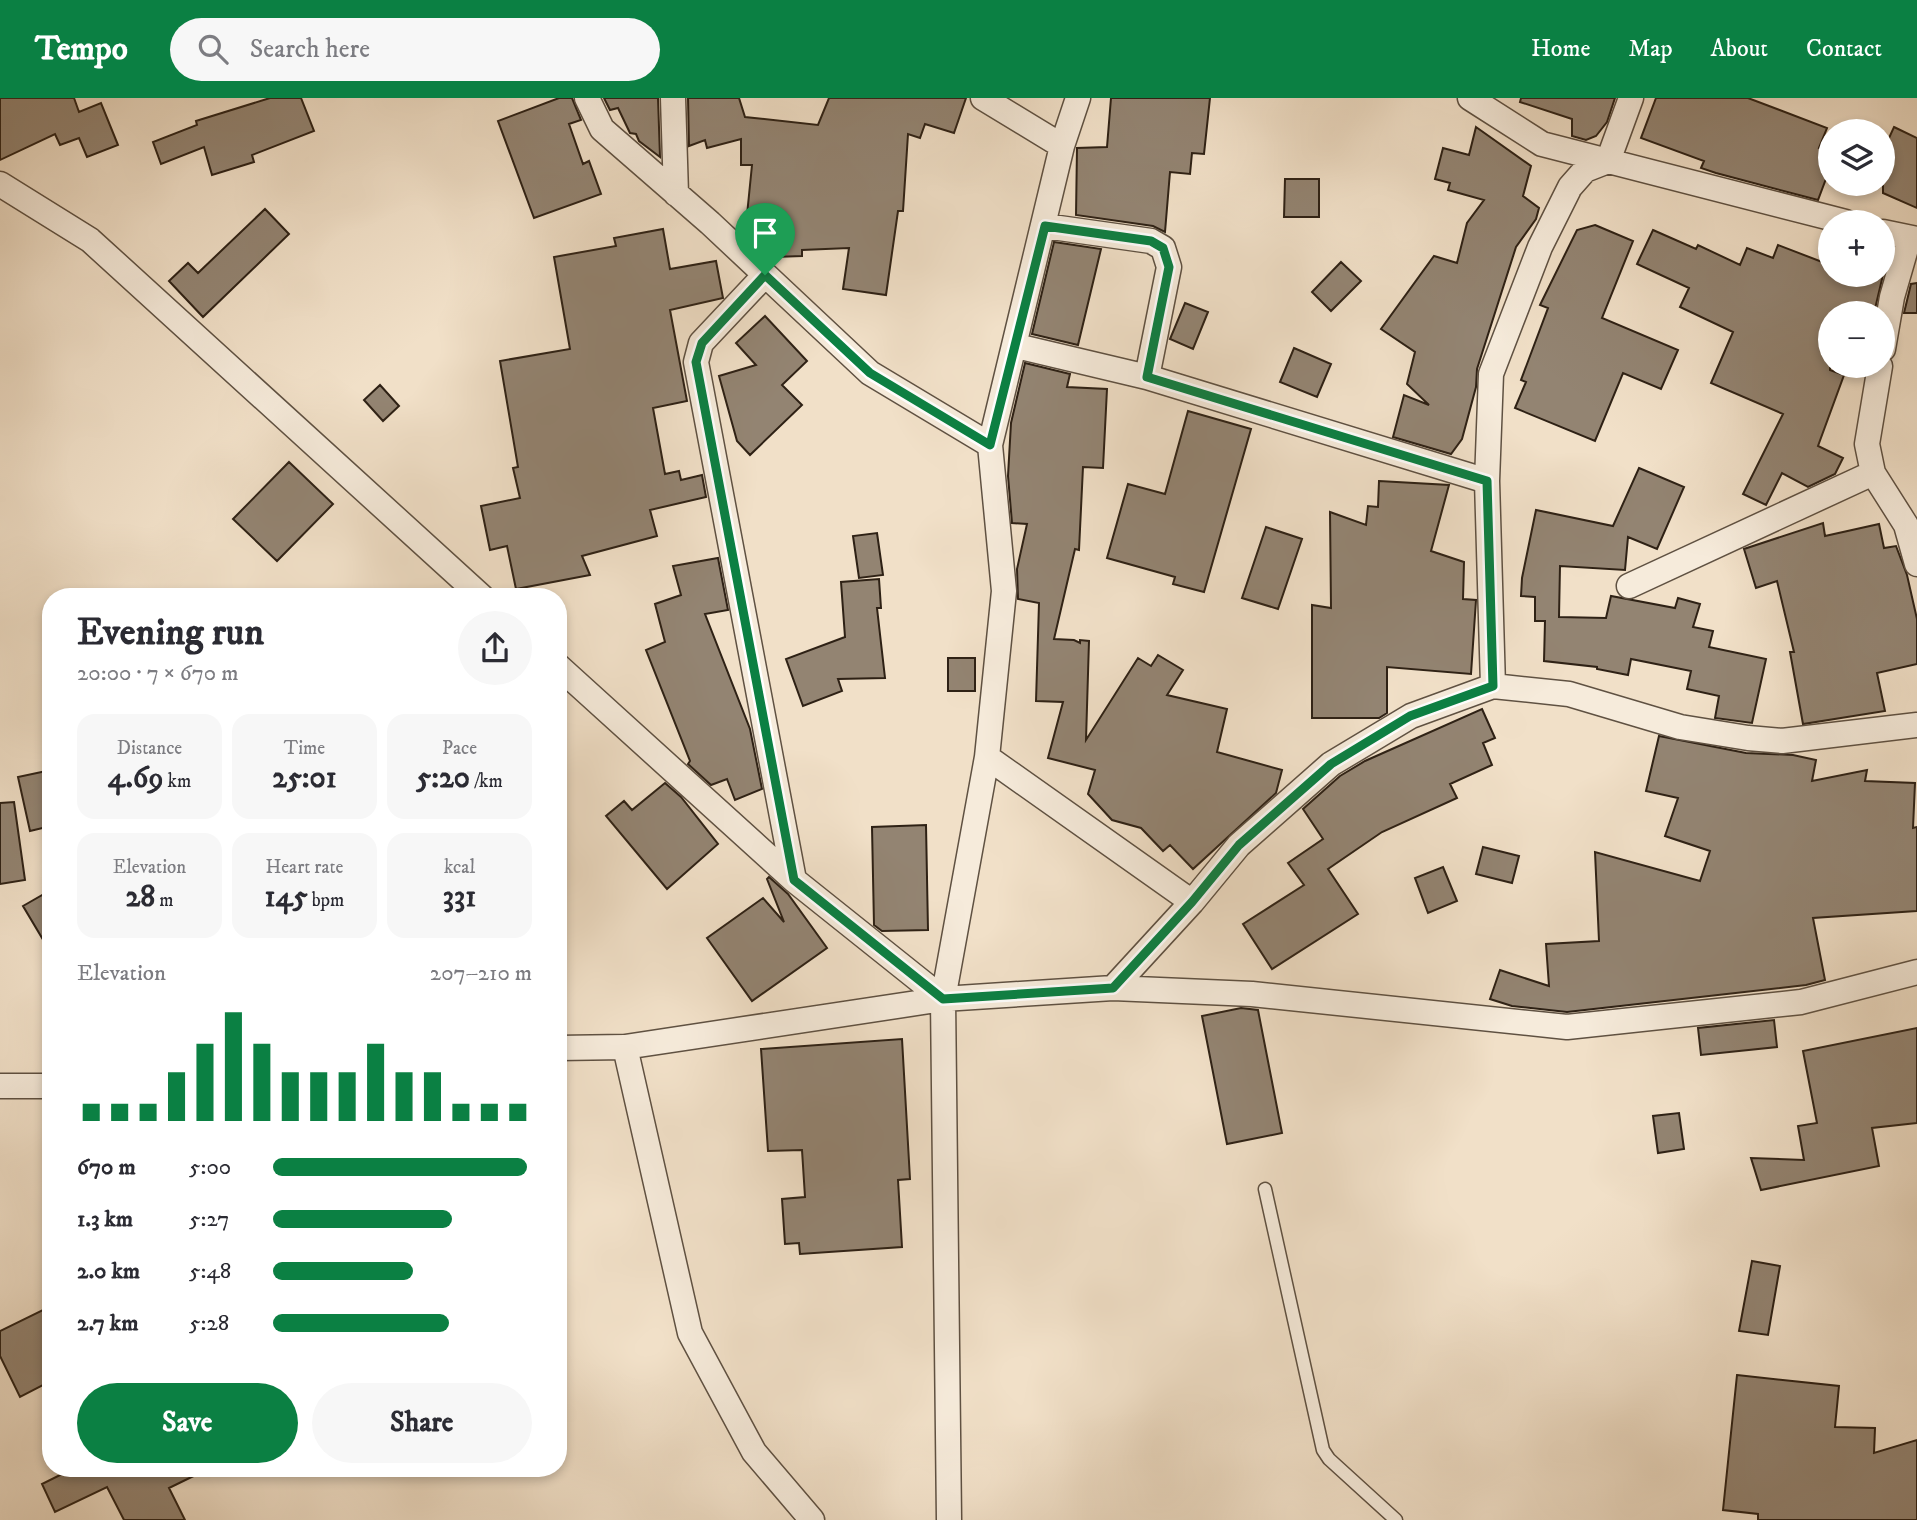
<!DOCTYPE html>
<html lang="en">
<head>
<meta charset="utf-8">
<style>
	body { margin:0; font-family:"IM FELL DW Pica",serif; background:#f7f7f7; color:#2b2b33; height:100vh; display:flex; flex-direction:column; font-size:26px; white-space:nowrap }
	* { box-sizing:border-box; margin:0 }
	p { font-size:23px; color:#7c7c81 }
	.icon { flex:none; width:38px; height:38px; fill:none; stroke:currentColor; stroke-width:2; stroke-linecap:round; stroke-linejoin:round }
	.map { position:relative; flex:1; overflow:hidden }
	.drawer { position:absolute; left:42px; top:490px; width:525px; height:889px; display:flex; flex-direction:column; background:#fff; border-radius:28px; box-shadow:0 4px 10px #0003 }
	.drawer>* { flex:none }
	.buttons { position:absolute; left:1818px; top:21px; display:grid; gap:14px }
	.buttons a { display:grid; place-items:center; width:77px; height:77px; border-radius:50%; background:#fff; box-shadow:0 4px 10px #0003; font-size:35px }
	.pin { position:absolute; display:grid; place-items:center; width:60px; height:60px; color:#fff; margin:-72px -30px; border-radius:50% 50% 50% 0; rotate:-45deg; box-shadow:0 0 7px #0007 }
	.pin .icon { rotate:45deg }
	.round { display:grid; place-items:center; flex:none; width:74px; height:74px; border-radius:37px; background:#f7f7f7 }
	.head { display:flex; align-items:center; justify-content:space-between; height:119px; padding:0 35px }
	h1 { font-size:38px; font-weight:700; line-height:52px }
	.stats { display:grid; grid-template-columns:repeat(3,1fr); gap:10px; height:119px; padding:7px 35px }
	.stats div { display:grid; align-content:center; border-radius:18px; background:#f7f7f7; text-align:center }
	.stats b { font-size:30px; font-weight:700 }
	.stats small { font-size:19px; font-weight:400 }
	.stats p { font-size:19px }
	.chart { height:196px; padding:14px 35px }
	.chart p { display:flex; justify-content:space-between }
	.chart svg { width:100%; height:126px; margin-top:7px; stroke:#0b8043; stroke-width:6 }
	.action { display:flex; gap:14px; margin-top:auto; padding:14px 35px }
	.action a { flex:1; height:80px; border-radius:42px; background:#0b8043; color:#fff; font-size:28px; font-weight:700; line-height:80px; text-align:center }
	.action a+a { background:#f7f7f7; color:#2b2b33 }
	ul { padding:0 35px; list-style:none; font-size:23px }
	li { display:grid; grid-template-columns:112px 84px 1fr; align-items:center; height:52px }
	li i { height:18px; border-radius:9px; background:#0b8043 }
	header { display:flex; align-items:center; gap:42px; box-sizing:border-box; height:98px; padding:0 35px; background:#0b8043; color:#fff }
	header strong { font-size:33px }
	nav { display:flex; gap:38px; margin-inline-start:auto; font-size:24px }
	.search { width:490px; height:63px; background:#f7f7f7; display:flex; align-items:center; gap:18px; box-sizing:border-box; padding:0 24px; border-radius:38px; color:#7c7c81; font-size:26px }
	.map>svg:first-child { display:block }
	.building { fill:#938472; stroke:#2e2115; stroke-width:2 }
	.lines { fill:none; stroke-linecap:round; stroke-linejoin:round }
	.lane-casing { stroke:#5f5142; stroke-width:15 }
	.street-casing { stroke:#5f5142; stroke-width:27 }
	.lane { stroke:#f6ebdb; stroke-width:12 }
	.street { stroke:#f6ebdb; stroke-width:24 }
	.route-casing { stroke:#fff; stroke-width:14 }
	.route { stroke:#0b8043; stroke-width:9 }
</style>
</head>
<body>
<header>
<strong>Tempo</strong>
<div class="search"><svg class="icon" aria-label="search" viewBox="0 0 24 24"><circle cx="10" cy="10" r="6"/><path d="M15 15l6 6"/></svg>Search here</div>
<nav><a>Home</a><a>Map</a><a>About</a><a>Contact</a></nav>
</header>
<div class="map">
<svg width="1917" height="1422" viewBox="0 0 1917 1422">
	<rect width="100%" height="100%" fill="#f1e0c8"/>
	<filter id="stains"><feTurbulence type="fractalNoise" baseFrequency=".00286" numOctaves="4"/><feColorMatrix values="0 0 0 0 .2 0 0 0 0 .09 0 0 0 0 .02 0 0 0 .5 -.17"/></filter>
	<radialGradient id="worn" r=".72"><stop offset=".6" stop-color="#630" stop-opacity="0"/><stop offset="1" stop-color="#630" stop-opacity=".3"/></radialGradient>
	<path class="building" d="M0 0H74L79 14 101 5 118 47 87 59 79 40 60 47 55 36 0 62Z
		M270 0H301L314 33 252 57 254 64 212 77 204 49 161 66 153 44 197 27 196 23Z
		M559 0H572L581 22 569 26 583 66 589 63 601 96 534 120 498 23Z
		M604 0H658L660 59 639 43 636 36 630 35 618 10 610 12Z
		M688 0H739L745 19 818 27 829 0H966L954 35 925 26 920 40 908 36 903 113H898L886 197 843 191 849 150 802 152V158L774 159V149L756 147 745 137 752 67H741V41L707 50 705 42 689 48Z
		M1111 0H1210L1204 56 1192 55 1190 76 1170 74 1165 134 1153 128 1076 117 1077 50 1107 49Z
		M1521 0H1615L1607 24 1596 38 1586 42 1572 38V21L1520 4Z
		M1656 0H1748L1827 30 1819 50 1830 54V70L1818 102 1716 75 1701 70 1704 63 1641 40Z
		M1476 29 1531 68 1523 98 1539 110 1536 121 1516 149 1477 271 1476 289 1462 341 1451 356 1393 339 1404 297 1429 307 1407 286 1415 254 1381 231 1434 158 1457 165 1467 125 1484 102 1448 92 1450 85 1435 81 1443 50 1469 57Z
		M1894 29 1917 40V110L1883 95V53Z
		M1285 81H1319V119H1284Z
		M265 111 289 136 203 219 169 183 188 165 198 175Z
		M1595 127 1633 143 1602 220 1678 252 1661 291 1623 275 1595 343 1515 310 1526 284 1521 282 1548 210 1540 207 1577 132Z
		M663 131 670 171 716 163 723 200 670 212 687 303 653 310 665 376 679 373 681 382 702 377 706 399 650 412 657 438 582 458 590 477 516 491 507 448 490 452 481 408 520 400 513 370 518 369 500 263 570 251 554 159 616 148 614 140Z
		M1653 132 1696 151 1698 147 1740 167 1747 150 1773 160 1778 147 1830 167V177H1883L1874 215H1830V272L1844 277 1818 348 1843 360 1835 376 1808 389 1782 375 1766 407 1743 396 1783 316 1711 285 1733 234 1680 209 1689 190 1637 166Z
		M1054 144 1101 151 1078 247 1032 236Z
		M1341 164 1361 183 1331 213 1312 194Z
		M1917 185V215H1904L1911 186Z
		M1185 205 1208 214 1193 251 1170 241Z
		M765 218 807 263 782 287 802 307 750 357 737 343 719 278 756 267 736 245Z
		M1294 250 1331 266 1317 299 1280 284Z
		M1025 265 1070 276 1067 289 1107 291 1103 370 1083 369 1079 452 1075 451 1054 541 1074 542 1080 545V542L1089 543 1086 642 1138 560 1151 568 1158 557 1183 572 1167 597 1227 611 1217 654 1282 672 1276 695 1193 771 1170 747 1163 753 1141 730 1112 722 1088 696 1095 672 1048 660 1063 604 1036 603 1039 505 1018 501 1017 471 1027 426 1012 425 1008 378 1011 325Z
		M380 287 399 308 383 323 364 302Z
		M1188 313 1251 331 1204 494 1173 486 1175 479 1107 460 1128 386 1165 396Z
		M289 364 333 406 277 463 233 421Z
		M1639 370 1684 389 1657 451 1628 439 1625 472 1560 468 1559 519 1606 520 1611 498 1675 510 1678 500 1700 506 1693 529 1713 533 1709 549 1766 561 1752 625 1715 620 1719 598 1687 591 1691 573 1631 561 1628 577 1597 571V569L1544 563 1545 523H1535V499L1521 498 1522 480 1536 412 1613 428Z
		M1379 383 1449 387 1431 453 1464 464 1463 501 1476 502 1471 576 1387 569V615L1379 620H1312V507L1331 510 1330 414 1366 427 1368 408 1378 409Z
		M1823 425 1825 438 1879 426 1884 450 1896 448 1907 477 1917 521V566L1877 575 1885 613 1803 626 1790 554H1794L1777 483 1756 490 1744 451Z
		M1266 429 1302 441 1278 511 1242 500Z
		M877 435 883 477 859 480 853 438Z
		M718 460 728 512 705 516 750 631 762 691 735 702 727 681 711 687 688 666 690 663 646 552 665 544 655 506 681 497 673 468Z
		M879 481 881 510H877L885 580 838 581 842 593 803 608 786 561 845 539 841 484Z
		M948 560H975V593H948Z
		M1482 611 1495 640 1483 645 1492 667 1450 686 1457 700 1382 734 1328 771 1358 816 1272 871 1243 826 1304 787 1288 765 1323 741 1303 711 1340 678 1365 663Z
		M1659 638 1746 655 1793 657 1816 662 1812 683 1867 672 1865 683 1915 685 1913 730 1917 729V813L1813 820 1825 882 1806 887 1567 914 1512 908 1490 901 1500 872 1549 888 1546 846 1599 843 1595 754 1700 783 1710 753 1665 738 1678 700 1646 693Z
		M51 672V728L30 733 18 679Z
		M665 685 681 699 718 746 667 791 606 718 624 703 632 712Z
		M14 704 25 782 0 786V705Z
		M926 727 928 832 882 833 874 827 872 729Z
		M1483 749 1519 758 1512 785 1476 776Z
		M1443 769 1457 803 1428 815 1415 780Z
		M769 779 788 796 827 850 752 903 707 840 763 800 784 824 767 781Z
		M51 792V855L23 808Z
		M1241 910 1258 912 1282 1035 1227 1046 1202 918Z
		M1774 922 1777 949 1701 957 1698 930Z
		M1917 930V1025L1872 1030 1879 1068 1761 1092 1751 1060 1804 1062 1798 1028 1817 1025 1803 953Z
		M902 941 910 1081 898 1082 902 1149 800 1156 799 1145 785 1146 782 1101 805 1099 802 1052 768 1053 761 951Z
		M1679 1015 1684 1051 1658 1055 1653 1018Z
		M1752 1163 1780 1168 1768 1237 1739 1233Z
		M51 1208V1283L20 1299 0 1258V1233Z
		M1737 1277 1839 1288 1835 1329 1875 1330 1874 1355 1917 1342V1422H1758V1416L1723 1412Z
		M74 1370H210L169 1390 185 1422H124L107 1389 55 1414 42 1386Z"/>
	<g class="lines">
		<g class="lane-casing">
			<path id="lane" d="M1265 1091 1323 1352 1329 1361 1396 1422"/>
		</g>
		<g class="street-casing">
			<path id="street" d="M587 0 602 31 710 125 870 275 990 347
				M673 0 676 96
				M983 0 1062 48
				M1470 0 1542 46 1846 124
				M0 86 90 142 482 499
				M1045 128 1151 143 1163 150 1169 169 1147 279
				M1883 134 1917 141
				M765 177 701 245 696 264 794 782
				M1016 248 1147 279 1487 383
				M1883 251 1892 199 1909 140
				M1880 268 1867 346 1873 375 1906 427 1917 466
				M1629 488 1873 375
				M558 568 794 782 943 901
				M1493 588 1487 383 1491 276 1540 149 1570 89 1585 72 1608 63 1631 0
				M987 659 1192 804
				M1113 890 1192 804 1239 747 1331 666 1411 618 1493 588 1569 596 1680 629 1748 640 1782 643 1917 627
				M625 949 690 1235 754 1354 812 1422
				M558 950 625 949 943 901 1113 890 1252 896 1567 929 1801 904 1917 874
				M0 988H51
				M949 1422 943 901 987 659 1004 493 990 347 1062 48 1078 0"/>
		</g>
		<use href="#lane" class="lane"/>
		<use href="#street" class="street"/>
	</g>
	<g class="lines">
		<g class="route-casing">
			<path id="route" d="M1045 128 1151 143 1163 150 1169 169 1147 279 1487 383 1493 588 1410 618 1331 666 1239 747 1192 804 1113 890 943 901 794 782 696 264 702 245 765 177 870 275 990 347Z"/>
		</g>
		<use href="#route" class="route"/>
	</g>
	<rect width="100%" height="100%" filter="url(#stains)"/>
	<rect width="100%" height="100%" fill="url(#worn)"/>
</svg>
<div class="buttons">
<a><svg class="icon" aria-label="layers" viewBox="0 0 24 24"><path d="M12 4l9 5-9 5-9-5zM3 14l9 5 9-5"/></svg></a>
<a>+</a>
<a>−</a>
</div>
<div class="pin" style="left:765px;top:177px;background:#1e9e55"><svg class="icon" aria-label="arrive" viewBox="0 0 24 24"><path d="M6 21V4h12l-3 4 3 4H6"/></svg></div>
<section class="drawer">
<div class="head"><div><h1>Evening run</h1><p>20:00 · 7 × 670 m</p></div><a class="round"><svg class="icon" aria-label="share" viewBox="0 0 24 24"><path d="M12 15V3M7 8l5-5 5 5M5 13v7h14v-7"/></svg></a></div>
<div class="stats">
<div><p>Distance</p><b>4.69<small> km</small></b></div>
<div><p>Time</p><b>25:01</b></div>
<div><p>Pace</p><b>5:20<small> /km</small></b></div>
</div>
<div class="stats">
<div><p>Elevation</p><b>28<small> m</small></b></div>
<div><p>Heart rate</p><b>145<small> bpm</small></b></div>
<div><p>kcal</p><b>331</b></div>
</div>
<div class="chart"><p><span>Elevation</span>207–210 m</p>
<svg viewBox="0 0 160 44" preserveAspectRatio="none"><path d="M5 44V38M15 44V38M25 44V38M35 44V27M45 44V17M55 44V6M65 44V17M75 44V27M85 44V27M95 44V27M105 44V17M115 44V27M125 44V27M135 44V38M145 44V38M155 44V38"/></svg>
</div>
<ul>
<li><b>670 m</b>5:00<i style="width:98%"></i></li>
<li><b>1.3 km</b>5:27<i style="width:69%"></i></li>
<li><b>2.0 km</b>5:48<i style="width:54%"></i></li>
<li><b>2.7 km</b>5:28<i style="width:68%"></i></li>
</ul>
<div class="action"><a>Save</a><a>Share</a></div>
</section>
</div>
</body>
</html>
